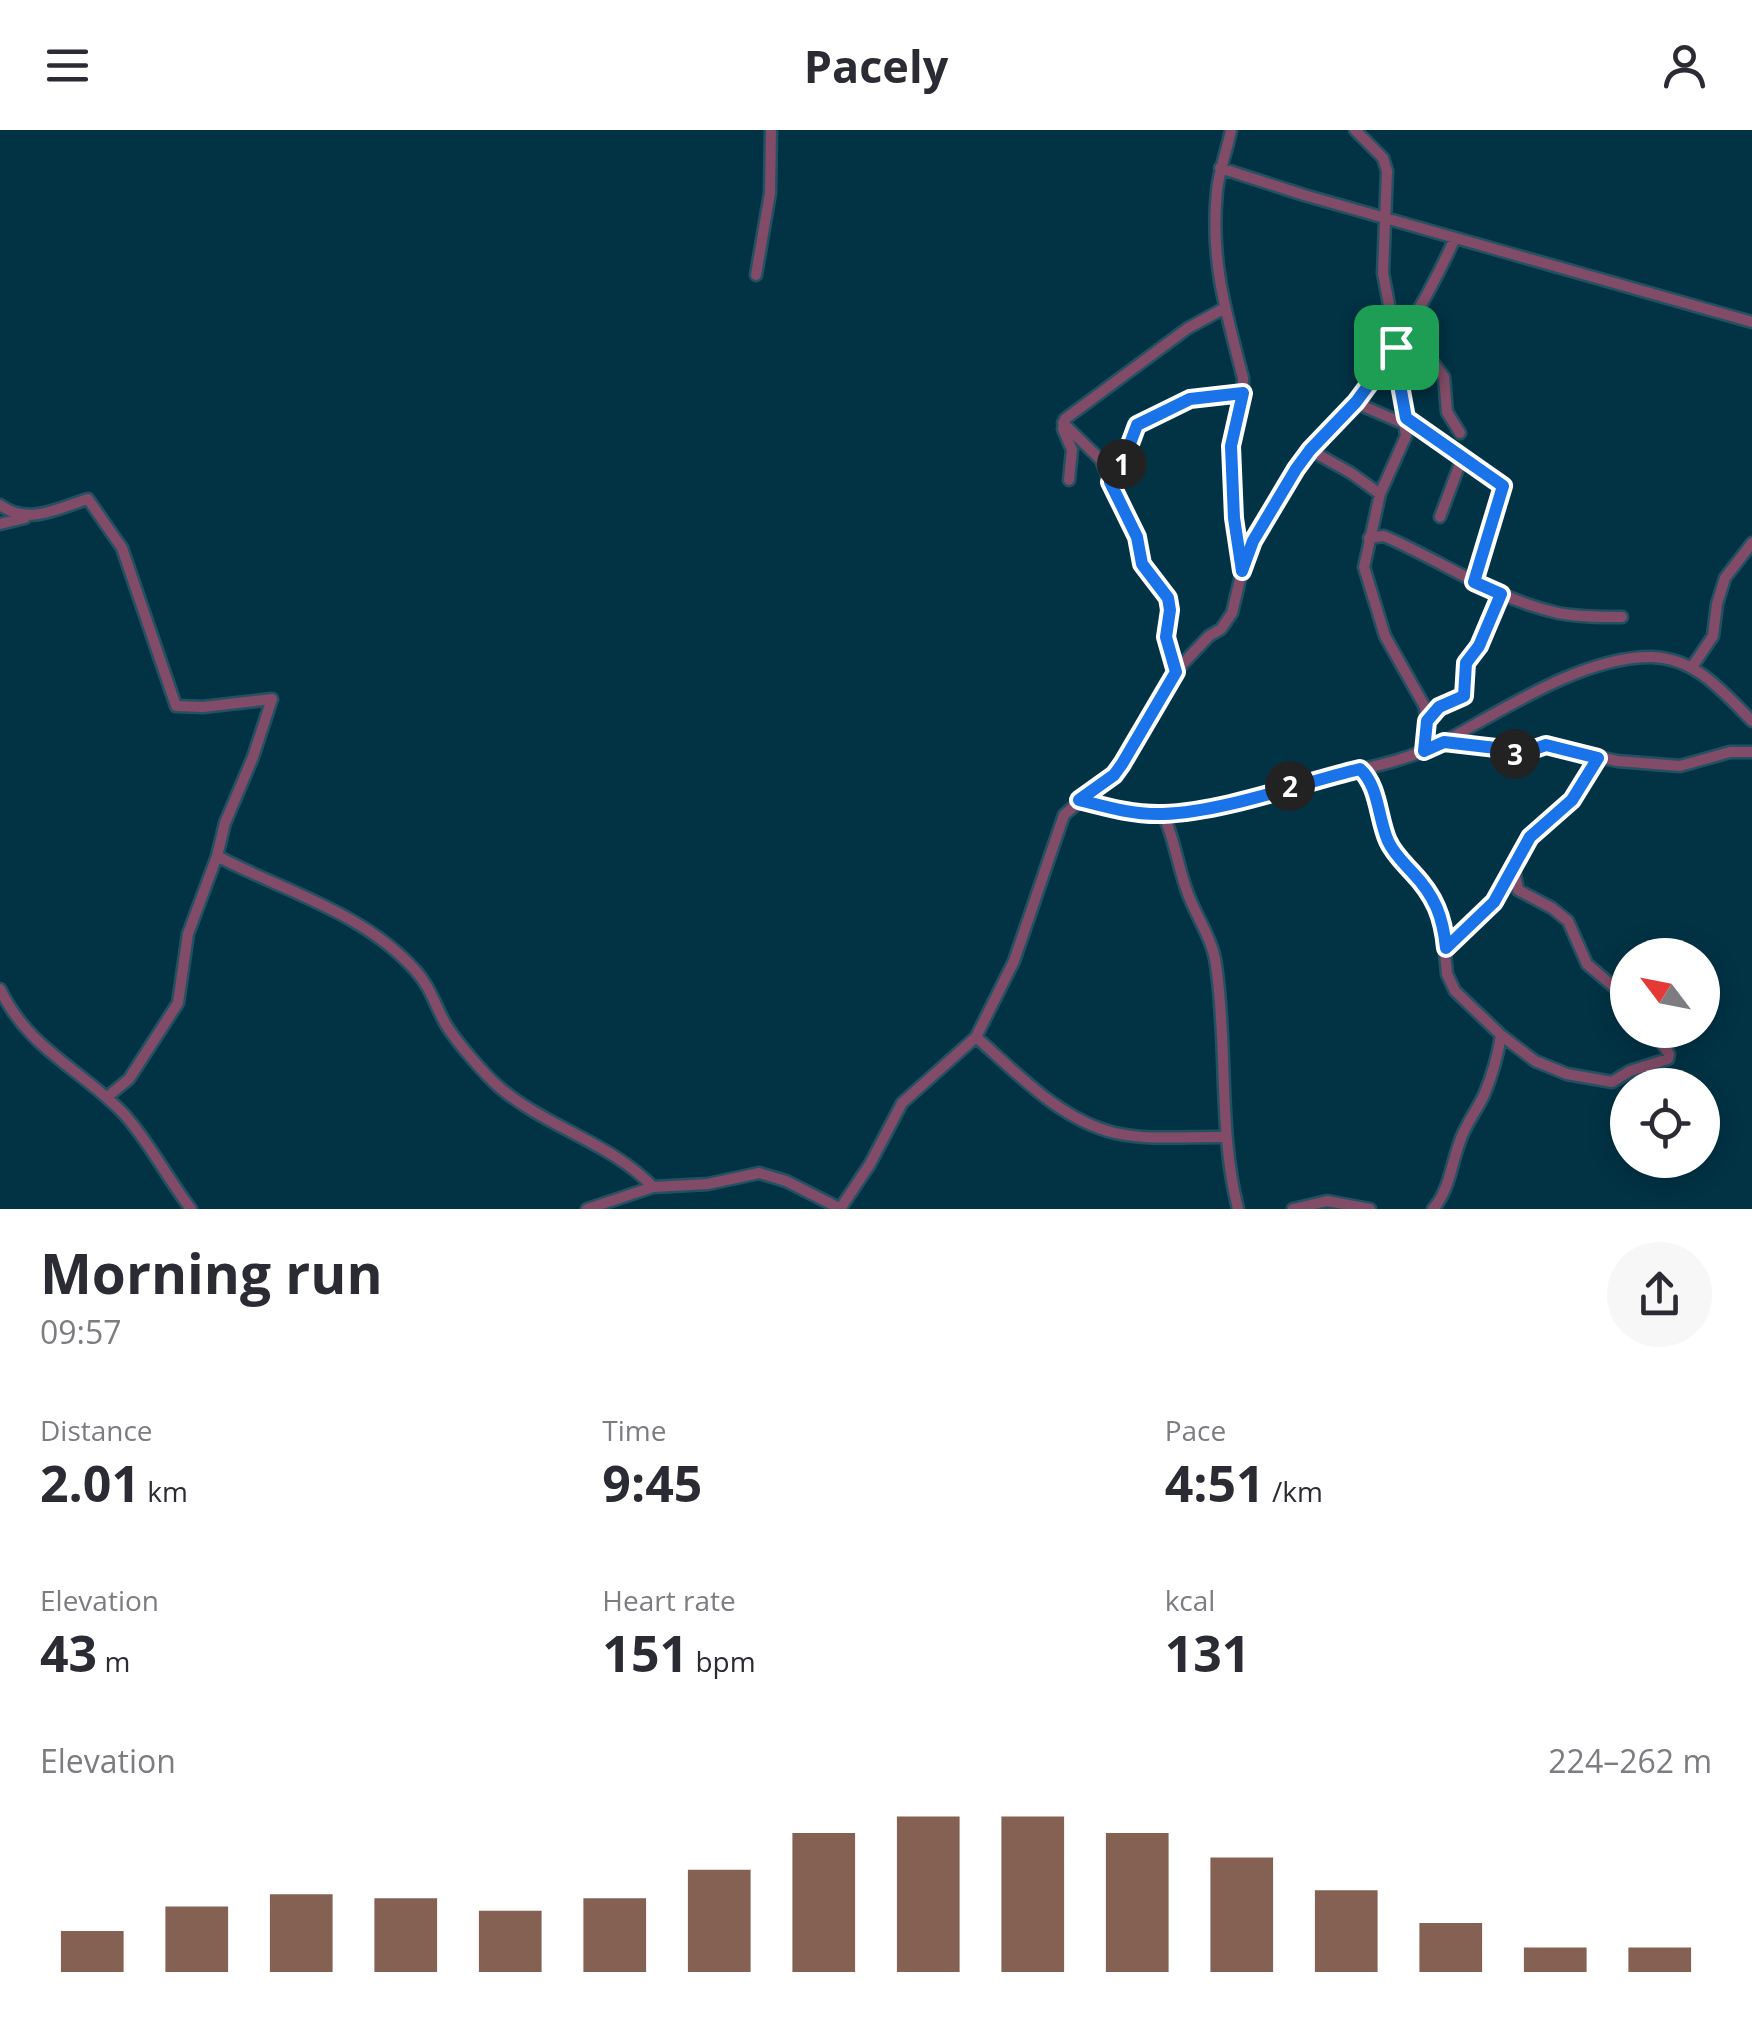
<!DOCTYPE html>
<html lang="en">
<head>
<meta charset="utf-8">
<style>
	body { margin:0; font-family:"Open Sans",sans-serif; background:#f7f7f7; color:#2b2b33; height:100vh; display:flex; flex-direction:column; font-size:38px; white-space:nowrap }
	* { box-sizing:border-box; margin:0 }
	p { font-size:32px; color:#7c7c81 }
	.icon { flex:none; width:55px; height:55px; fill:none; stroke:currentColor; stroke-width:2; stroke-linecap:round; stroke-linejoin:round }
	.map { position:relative; height:1079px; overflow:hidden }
	.details { display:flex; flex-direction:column; background:#fff; flex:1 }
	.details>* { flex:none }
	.needle { width:65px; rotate:302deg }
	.tools { position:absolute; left:1610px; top:808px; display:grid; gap:20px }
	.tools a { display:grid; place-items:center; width:110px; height:110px; border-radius:50%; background:#fff; box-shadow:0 5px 25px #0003; font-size:50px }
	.pin { position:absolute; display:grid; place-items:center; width:85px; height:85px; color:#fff; margin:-42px; border-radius:20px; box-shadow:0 5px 15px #0006 }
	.km { position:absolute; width:50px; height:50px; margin:-25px; border-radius:50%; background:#222; color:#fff; font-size:28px; line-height:50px; text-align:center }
	.round { display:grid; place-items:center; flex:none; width:105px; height:105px; border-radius:52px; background:#f7f7f7 }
	.overview { display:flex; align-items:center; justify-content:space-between; height:170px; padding:0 40px }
	h1 { font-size:55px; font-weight:700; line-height:75px }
	.stats { display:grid; grid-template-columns:repeat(3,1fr); gap:15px; height:170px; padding:10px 40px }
	.stats div { display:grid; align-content:center }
	.stats b { font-size:50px; font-weight:700 }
	.stats small { font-size:28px; font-weight:400 }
	.stats p { font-size:28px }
	.chart { height:280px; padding:20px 40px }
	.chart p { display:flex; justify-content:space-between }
	.chart svg { width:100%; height:180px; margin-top:10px; stroke:#846152; stroke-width:6 }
	header { display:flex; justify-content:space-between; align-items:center; height:130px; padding:0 40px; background:#fff; font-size:45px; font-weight:700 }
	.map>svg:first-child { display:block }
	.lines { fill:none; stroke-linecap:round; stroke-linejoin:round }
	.minor-casing { stroke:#245162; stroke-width:15 }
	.minor { stroke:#824b67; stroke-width:10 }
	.route-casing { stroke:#fff; stroke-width:20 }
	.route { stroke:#1a73e8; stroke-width:12 }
</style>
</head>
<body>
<header><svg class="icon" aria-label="menu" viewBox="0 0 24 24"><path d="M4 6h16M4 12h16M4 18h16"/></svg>Pacely<svg class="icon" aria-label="person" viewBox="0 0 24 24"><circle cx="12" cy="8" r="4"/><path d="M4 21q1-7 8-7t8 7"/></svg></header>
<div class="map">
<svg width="1752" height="1079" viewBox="0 0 1752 1079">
	<rect width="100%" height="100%" fill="#013345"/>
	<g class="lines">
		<g class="minor-casing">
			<path id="minor" d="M1355 0 1383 28 1387 41 1383 143 1397 217
				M1220 38 1304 65 1752 192
				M756 145 770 63 771 0
				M1402 211 1429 227 1444 247 1447 282 1460 303
				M1404 212 1399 252 1406 306 1380 364 1364 437 1385 506 1425 577 1427 600 1424 621
				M1356 273 1407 295
				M1406 288 1503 357 1474 452
				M1063 293 1101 330 1123 383 1137 407 1142 434 1168 468 1170 480 1166 507 1176 541
				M1310 320 1351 343 1380 364
				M1069 350 1072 320 1063 299 1065 289 1188 198 1223 179
				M1110 352 1125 330 1140 292 1195 268 1243 263
				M0 375C29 396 58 378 88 369L122 418 176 576 203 577 272 569 253 627 225 693 217 726 188 804 178 873 129 949 107 967
				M1440 387 1462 328
				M0 394 25 388
				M1369 408 1384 406C1442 431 1495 469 1558 483 1579 487 1600 487 1622 487
				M1242 440C1259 398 1281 353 1311 319 1327 301 1345 286 1359 268 1398 218 1429 166 1455 108
				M1692 537 1713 506 1717 474 1725 448 1752 413
				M1427 591 1439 577 1464 566 1466 533 1479 516 1501 463
				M1445 612 1496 617 1517 625 1546 615 1617 631 1680 636 1730 622H1752
				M1361 639 1368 648 1383 699 1394 723 1427 759 1441 783 1447 844 1455 861 1501 905 1535 931 1567 944 1612 952 1630 941 1668 929 1669 924 1654 900
				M1079 670C1106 677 1133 685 1161 684 1207 683 1252 666 1295 655 1347 641 1402 635 1449 609 1506 578 1585 526 1652 527 1696 528 1724 563 1752 591
				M1163 684C1175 710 1178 738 1188 764 1197 788 1213 810 1216 835 1228 917 1218 999 1238 1079
				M217 726C283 761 363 782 415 840 430 856 435 875 445 893 454 909 485 945 499 957 547 998 610 1012 653 1057
				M1514 739 1518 760 1552 778 1568 791 1587 834 1628 869
				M1446 818 1494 771 1529 707 1572 671 1597 628
				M0 859C29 920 80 938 124 984 150 1013 167 1048 191 1079
				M976 907C1017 943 1060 990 1115 1003 1150 1011 1190 1006 1224 1007
				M587 1079 653 1057 708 1054 759 1043 786 1051 841 1079
				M840 1079 870 1034 902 973 976 907 1014 831 1064 685 1122 634 1176 541 1209 506 1221 499 1232 483 1242 441 1233 387 1231 315 1243 263V248C1226 182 1210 131 1217 61 1219 40 1227 21 1231 0
				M1293 1079 1327 1071 1370 1079
				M1433 1079C1449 1061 1451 1036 1459 1014 1464 996 1476 982 1484 965 1492 946 1498 925 1501 905"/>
		</g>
		<use href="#minor" class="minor"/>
	</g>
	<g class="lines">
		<g class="route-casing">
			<path id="route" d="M1401 211 1404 212 1398 244 1406 288 1503 356 1474 452 1501 464 1479 516 1466 533 1464 566 1439 577 1427 591 1424 621 1444 612 1496 618 1517 625 1546 615 1598 628 1572 670 1530 707 1494 772 1446 818C1443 787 1435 766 1412 742 1403 732 1394 724 1388 711 1378 689 1379 656 1360 639 1301 653 1223 682 1163 684 1134 685 1106 677 1079 670L1114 645 1122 634 1176 542 1166 507 1170 480 1168 468 1142 434 1137 407 1110 352 1124 330 1137 295 1190 269 1243 263 1231 316 1234 388 1242 441 1253 411 1296 339 1310 320 1356 272Z"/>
		</g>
		<use href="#route" class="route"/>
	</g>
</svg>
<div class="tools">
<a><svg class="needle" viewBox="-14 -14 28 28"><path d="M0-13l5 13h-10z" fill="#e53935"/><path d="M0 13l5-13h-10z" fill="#7c7c81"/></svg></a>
<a><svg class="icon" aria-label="locate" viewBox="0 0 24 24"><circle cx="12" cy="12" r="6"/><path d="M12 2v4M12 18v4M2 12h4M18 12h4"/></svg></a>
</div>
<div class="pin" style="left:1396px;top:217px;background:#1e9e55"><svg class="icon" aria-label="arrive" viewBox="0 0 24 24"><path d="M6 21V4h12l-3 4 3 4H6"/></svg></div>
<b class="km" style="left:1122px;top:334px">1</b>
<b class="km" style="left:1290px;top:656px">2</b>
<b class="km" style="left:1515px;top:624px">3</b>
</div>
<section class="details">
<div class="overview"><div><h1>Morning run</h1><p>09:57</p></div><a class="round"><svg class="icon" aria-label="share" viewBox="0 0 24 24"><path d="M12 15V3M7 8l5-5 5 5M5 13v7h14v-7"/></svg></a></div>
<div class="stats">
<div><p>Distance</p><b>2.01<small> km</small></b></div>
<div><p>Time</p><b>9:45</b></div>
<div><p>Pace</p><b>4:51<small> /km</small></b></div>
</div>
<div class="stats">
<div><p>Elevation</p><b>43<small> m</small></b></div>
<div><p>Heart rate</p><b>151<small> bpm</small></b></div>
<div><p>kcal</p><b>131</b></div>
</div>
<div class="chart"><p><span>Elevation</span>224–262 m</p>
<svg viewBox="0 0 160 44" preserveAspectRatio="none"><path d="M5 44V34M15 44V28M25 44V25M35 44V26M45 44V29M55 44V26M65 44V19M75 44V10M85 44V6M95 44V6M105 44V10M115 44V16M125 44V24M135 44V32M145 44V38M155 44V38"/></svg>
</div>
</section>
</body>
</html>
